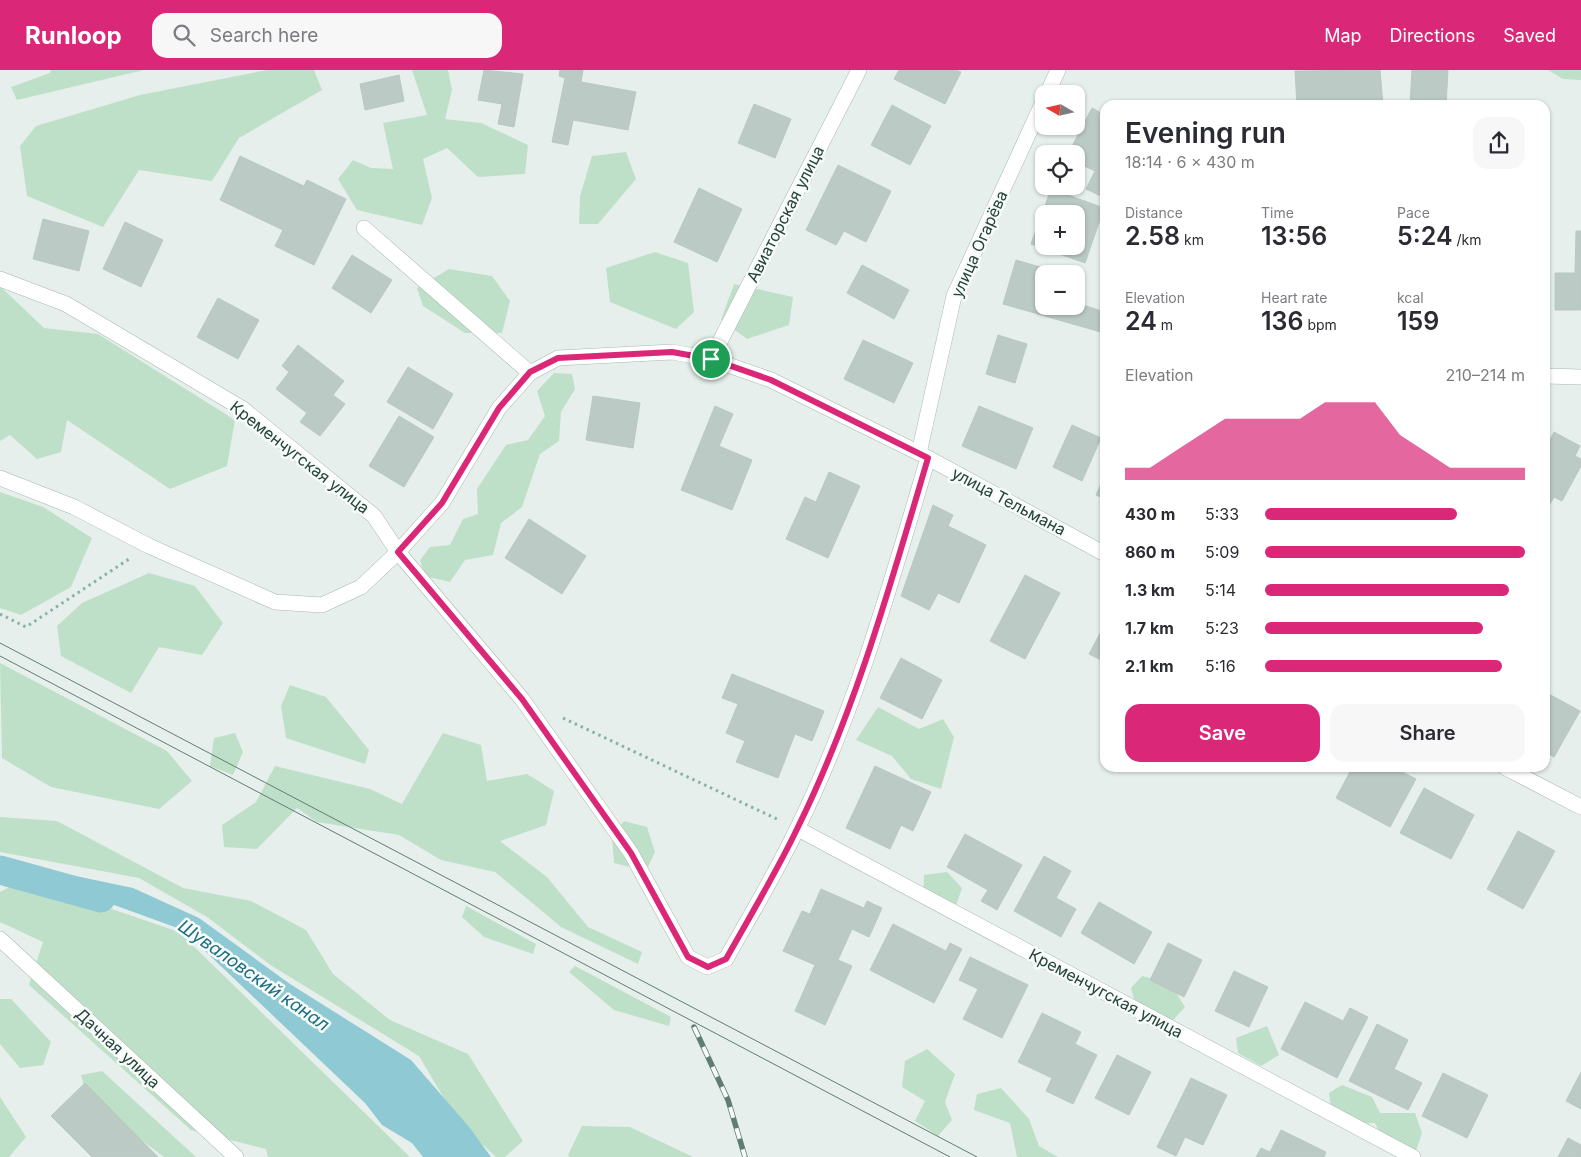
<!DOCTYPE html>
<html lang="en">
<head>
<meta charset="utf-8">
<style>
	body { margin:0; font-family:Inter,sans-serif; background:#f7f7f7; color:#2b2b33; height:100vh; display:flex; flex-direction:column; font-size:19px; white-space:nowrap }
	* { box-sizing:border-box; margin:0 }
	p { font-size:16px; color:#7c7c81 }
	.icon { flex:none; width:28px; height:28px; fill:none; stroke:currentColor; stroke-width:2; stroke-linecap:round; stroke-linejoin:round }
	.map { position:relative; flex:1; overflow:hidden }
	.drawer { position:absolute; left:1100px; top:30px; width:450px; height:672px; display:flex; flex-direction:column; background:#fff; border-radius:15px; box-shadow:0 1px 4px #0004 }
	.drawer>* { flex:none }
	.needle { width:32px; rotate:279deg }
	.controls { position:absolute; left:1035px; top:15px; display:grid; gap:10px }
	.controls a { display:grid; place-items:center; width:50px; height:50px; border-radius:10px; background:#fff; box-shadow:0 1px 4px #0004; font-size:25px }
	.pin { position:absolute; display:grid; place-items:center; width:42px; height:42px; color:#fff; margin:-21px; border:2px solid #fff; border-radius:50%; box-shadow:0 1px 5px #0007 }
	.round { display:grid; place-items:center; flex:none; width:52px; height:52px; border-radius:15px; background:#f7f7f7 }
	.summary { display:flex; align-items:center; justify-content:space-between; height:85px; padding:0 25px }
	h1 { font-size:28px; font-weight:600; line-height:38px }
	.stats { display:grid; grid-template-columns:repeat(3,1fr); gap:8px; height:85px; padding:5px 25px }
	.stats div { display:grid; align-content:center }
	.stats b { font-size:25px; font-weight:600 }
	.stats small { font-size:14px; font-weight:400 }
	.stats p { font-size:14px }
	.chart { height:140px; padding:10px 25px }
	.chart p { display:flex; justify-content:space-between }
	.chart svg { width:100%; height:90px; margin-top:5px; fill:#db2777; opacity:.7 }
	.primary-button { display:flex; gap:10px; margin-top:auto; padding:10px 25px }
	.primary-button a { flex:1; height:58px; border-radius:15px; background:#db2777; color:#fff; font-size:20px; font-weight:600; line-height:58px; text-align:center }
	.primary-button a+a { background:#f7f7f7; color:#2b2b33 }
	ul { padding:0 25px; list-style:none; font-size:16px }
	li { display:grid; grid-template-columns:80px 60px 1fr; align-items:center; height:38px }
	li i { height:12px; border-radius:6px; background:#db2777 }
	header { display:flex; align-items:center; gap:30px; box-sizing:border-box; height:70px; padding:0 25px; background:#db2777; color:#fff }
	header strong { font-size:24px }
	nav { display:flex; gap:28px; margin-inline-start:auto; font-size:18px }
	.search { width:350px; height:45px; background:#f7f7f7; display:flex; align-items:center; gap:12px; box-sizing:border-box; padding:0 18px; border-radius:15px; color:#7c7c81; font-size:19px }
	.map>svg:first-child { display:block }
	.green { fill:#bfe0c8 }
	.water { fill:#8ec9d4 }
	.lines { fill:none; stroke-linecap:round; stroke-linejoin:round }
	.canal { stroke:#8ec9d4; stroke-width:29 }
	.building { fill:#bbcac4; stroke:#b8c9c2; fill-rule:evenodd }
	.service-casing { stroke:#a8b8b2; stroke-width:16 }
	.minor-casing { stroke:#a8b8b2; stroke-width:16 }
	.tertiary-casing { stroke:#a8b8b2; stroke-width:16 }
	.path { stroke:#86b3a5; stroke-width:3; stroke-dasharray:2.5 4; stroke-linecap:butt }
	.service { stroke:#fff; stroke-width:15 }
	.minor { stroke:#fff; stroke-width:15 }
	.tertiary { stroke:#fff; stroke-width:15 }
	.tram { stroke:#5f7d75; stroke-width:1 }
	.rail-casing { stroke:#5f7d75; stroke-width:5.5 }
	.rail { stroke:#f7fbf9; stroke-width:4; stroke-dasharray:11; stroke-linecap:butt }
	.route-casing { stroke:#fff; stroke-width:10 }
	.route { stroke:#db2777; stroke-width:6 }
	.labels { text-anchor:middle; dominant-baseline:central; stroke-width:5; stroke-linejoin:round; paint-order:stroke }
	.street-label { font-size:16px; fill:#24423a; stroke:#f7fbf9 }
	.water-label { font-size:18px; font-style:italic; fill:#1c6f80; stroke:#f7fbf9 }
</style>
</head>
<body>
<header>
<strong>Runloop</strong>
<div class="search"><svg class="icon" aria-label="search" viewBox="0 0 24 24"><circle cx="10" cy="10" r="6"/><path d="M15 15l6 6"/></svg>Search here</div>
<nav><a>Map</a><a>Directions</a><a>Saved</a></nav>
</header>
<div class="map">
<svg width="1581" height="1087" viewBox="0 0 1581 1087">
	<rect width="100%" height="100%" fill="#e6efeb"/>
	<path class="green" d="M51 0H144L17 30 11 17 50 3Z
		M267 0H314L322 20 239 68 212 111 139 100 103 157 27 126 20 76 36 56 140 25Z
		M412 0H448L452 20 445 49 481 53 528 75 525 104 478 107 447 78 423 89 432 128 422 155 357 140 338 109 353 90 371 98 393 99 383 53 427 45Z
		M1548 0H1581V10L1563 9Z
		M626 82 636 109 598 154H579L580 126 592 86Z
		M655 182 688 193 694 242 676 259 610 232 606 198Z
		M449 199 492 206 510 231 502 263H465L423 236 417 218Z
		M0 212 2 218 44 258 98 264 235 350 227 396 170 419 67 350 61 382 37 389 10 365 0 371Z
		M734 214 793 227 789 255 747 269 721 250Z
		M554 303 572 304 575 319 561 342 559 371 540 384 522 437 501 453 493 485 465 490 450 512 425 506 420 490 430 477 450 475 463 449 478 444 477 419 506 375 528 370 545 346 537 321Z
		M0 422 43 437 92 468 71 517 21 545 0 538Z
		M149 503 195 516 223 553 202 585 159 577 131 623 61 586 57 556 82 533Z
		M0 593 167 681 192 711 159 739 51 717 2 688Z
		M290 615 326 627 369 680 365 694 286 668 281 636Z
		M878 637 919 659 943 649 954 667 941 719 911 709 892 686 856 670Z
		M235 663 243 682 233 705 210 696 214 668Z
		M443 663 481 675 487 711 527 704 554 721 546 755 500 771 547 807 588 857 642 882 638 894 561 857 495 802 441 790 399 765 317 752 297 738 257 779 224 777 222 755 256 732 275 696 370 719 402 734Z
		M0 747 57 751 183 818 251 831 306 860 333 904 390 950 468 984 523 1071 505 1087H496L458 1052 419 986 272 896 207 847 139 808 0 782Z
		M624 751 647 757 655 782 646 801 614 793 612 765Z
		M947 802 962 818 956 836 923 834 924 805Z
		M24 809 179 862 410 1087H268L266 1079 191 1060 29 915 43 872 0 852V822Z
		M466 836 536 874 533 884 484 867 462 847Z
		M575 896 671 947 669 956 614 940 569 902Z
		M1142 906 1170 913 1185 937 1167 957 1138 943 1131 918Z
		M0 929H11L51 972 43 995 20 998 0 974Z
		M1267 956 1279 985 1261 996 1238 983 1236 968Z
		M927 979 955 1004 945 1032 952 1050 938 1066 915 1051 925 1031 902 1017 905 991Z
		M102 1001 196 1087H164L88 1029 81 1005Z
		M1342 1015 1372 1027 1380 1043H1415L1422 1063 1416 1081 1385 1074 1375 1053 1347 1054 1332 1045 1329 1023Z
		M1001 1018 1029 1049 1039 1076 1058 1087H1017L1010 1053 974 1040 977 1024Z
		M0 1027 26 1067 9 1087H0Z
		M582 1056 630 1057 693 1087H570L568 1085Z"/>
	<path class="water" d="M42 799 133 818 199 848 290 914 411 990 470 1058 491 1087H423L412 1073 382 1055 365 1033 183 860 37 807Z"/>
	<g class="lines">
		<path class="canal" d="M0 800 101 828"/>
	</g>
	<path class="building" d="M484 0 523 4 514 57 498 54 502 34 478 30Z
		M560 0H583L581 12 636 22 628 60 573 50 568 75 552 72 565 8 559 6Z
		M899 0H956L961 2 945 34 894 9Z
		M1380 0 1383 35H1297L1295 1Z
		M1412 0H1448L1446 35H1410Z
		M399 5 404 31 365 40 360 14Z
		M754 34 791 49 775 88 738 73Z
		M892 35 931 56 910 95 871 75Z
		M1092 38 1105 45V128L1086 119 1095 101 1076 92V84H1068Z
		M240 86 304 116 307 110 346 129 314 195 275 176 283 160 220 130Z
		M838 95 891 121 866 172 844 161 836 175 806 160Z
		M699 118 742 139 717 192 674 172Z
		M1051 119 1104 138 1085 193 1031 174ZM1044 144H1076V176H1044Z
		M43 149 89 161 79 201 33 189Z
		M125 152 163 170 141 217 103 199Z
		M1576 161H1581V240H1555V203H1575Z
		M352 185 392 210 371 243 332 218Z
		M1016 190 1064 204H1044V236H1076V233L1105 242 1104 263 1003 234Z
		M862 195 909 220 894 249 847 223Z
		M218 228 259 250 238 289 197 267Z
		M998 265 1027 274 1015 313 986 304Z
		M863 270 913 293 894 333 844 309Z
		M298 275 344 311 333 325 345 334 320 366 300 352 307 343 276 319 289 302 282 296Z
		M408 297 453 324 433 359 387 332Z
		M593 326 640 333 633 378 586 370Z
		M715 336 733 344 719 376 752 390 732 440 681 420Z
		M979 336 1033 358 1016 399 962 376Z
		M399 346 434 367 404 417 369 396Z
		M1072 355 1101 368 1082 411 1053 397Z
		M1554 362 1580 376 1575 386 1581 389V396L1562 431 1554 427 1546 441 1545 380Z
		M829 402 860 416 828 488 786 469 805 427 816 432Z
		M1105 405V429L1096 425Z
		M933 435 953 445 948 456 986 475 959 533 938 523 929 540 901 526Z
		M529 449 586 486 562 524 505 488Z
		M1025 505 1060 523 1025 589 990 571Z
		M1105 554V592L1089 584Z
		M901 588 942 610 922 649 880 628Z
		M732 604 824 641 812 671 795 664 778 708 736 692 745 671 726 663 738 634 722 628Z
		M1545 622 1580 641 1554 687 1545 682Z
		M875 696 931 722 913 761 901 755 890 779 846 758Z
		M1352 698H1394L1416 709 1390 757 1336 728Z
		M1424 718 1474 745 1451 789 1400 763Z
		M1518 761 1555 781 1523 839 1487 819Z
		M965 764 1022 795 997 840 981 831 988 820 947 797Z
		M1044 786 1071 801 1056 828 1076 839 1061 867 1014 841Z
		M821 819 864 838 867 831 882 838 869 867 852 859 838 890 852 896 825 955 795 941 815 895 783 881 802 841 810 844Z
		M1099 832 1152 862 1134 894 1081 863Z
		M893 854 946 881 950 873 962 879 934 933 870 900Z
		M1168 873 1202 890 1184 927 1150 910Z
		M970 887 1028 915 1002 968 963 949 978 919 959 910Z
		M1234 901 1268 917 1249 957 1215 941Z
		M1305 932 1343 951 1350 938 1368 947 1337 1008 1281 979Z
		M1042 943 1081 962 1075 974 1097 985 1073 1034 1046 1021 1052 1008 1018 992Z
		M1377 954 1408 970 1394 999 1422 1013 1408 1040 1349 1011Z
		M1117 985 1151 1002 1129 1045 1095 1028Z
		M1581 1002V1039L1566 1031Z
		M1443 1003 1488 1025 1467 1068 1422 1046Z
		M1191 1008 1227 1025 1203 1075 1185 1067 1176 1086 1157 1077Z
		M85 1013 158 1087H92L51 1046Z
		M1281 1060 1326 1082 1324 1087H1256L1261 1078 1270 1082Z
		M1568 1068 1581 1075V1087H1558Z"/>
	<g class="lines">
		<g class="service-casing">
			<path id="service" d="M364 158 530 303"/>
		</g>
		<g class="minor-casing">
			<path id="minor" d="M1047 24 1058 0
				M0 209 66 234 243 339 374 446 398 482 522 629 631 783 688 887 707 897 726 889C750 846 776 803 797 759 855 642 891 513 928 388
				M711 289 859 0
				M1545 306 1581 307
				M919 383 954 226 1044 30
				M0 408 74 437 149 476 275 532 322 535 361 517 398 482 442 433 499 338 530 303 558 288 672 282 711 289 771 310 919 383 1105 484
				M1506 698 1581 737
				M798 759 1413 1087"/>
		</g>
		<g class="tertiary-casing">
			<path id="tertiary" d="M0 869 236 1087"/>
		</g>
		<path class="path" d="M0 544 26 557 129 489
			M563 648 779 750"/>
		<use href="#service" class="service"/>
		<use href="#minor" class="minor"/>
		<use href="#tertiary" class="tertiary"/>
		<path class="tram" d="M0 573 977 1087
			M0 586 950 1087"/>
		<g class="rail-casing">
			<path id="rail" d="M694 957 728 1030 745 1087"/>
		</g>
		<use href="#rail" class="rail"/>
	</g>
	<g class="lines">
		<g class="route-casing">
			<path id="route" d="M672 282 711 289 771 310 928 388C891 513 855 642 797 759 776 803 750 846 726 889L708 897 688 887 631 783 522 629 398 482 442 433 499 338 530 302 558 288Z"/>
		</g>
		<use href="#route" class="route"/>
	</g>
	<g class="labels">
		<g class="street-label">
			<text transform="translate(785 144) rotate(-63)">Авиаторская улица</text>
			<text transform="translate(979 174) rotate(-66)">улица Огарёва</text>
			<text transform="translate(300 387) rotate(38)">Кременчугская улица</text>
			<text transform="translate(1009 431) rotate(28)">улица Тельмана</text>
			<text transform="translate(1106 923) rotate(28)">Кременчугская улица</text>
			<text transform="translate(118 978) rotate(43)">Дачная улица</text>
		</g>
		<g class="water-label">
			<text transform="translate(254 905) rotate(35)">Шуваловский канал</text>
		</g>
	</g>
</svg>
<div class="controls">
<a><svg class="needle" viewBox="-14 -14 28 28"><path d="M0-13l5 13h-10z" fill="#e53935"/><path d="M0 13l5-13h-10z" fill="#7c7c81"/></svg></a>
<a><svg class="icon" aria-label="locate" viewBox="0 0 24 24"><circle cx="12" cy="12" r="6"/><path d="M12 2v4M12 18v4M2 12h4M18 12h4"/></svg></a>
<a>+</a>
<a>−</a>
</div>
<div class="pin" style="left:711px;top:289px;background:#1e9e55"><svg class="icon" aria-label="arrive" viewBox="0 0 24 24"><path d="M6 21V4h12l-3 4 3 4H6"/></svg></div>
<section class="drawer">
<div class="summary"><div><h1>Evening run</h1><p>18:14 · 6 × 430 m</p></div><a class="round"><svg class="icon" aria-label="share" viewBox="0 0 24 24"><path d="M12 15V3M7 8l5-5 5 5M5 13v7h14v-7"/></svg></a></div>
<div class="stats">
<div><p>Distance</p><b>2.58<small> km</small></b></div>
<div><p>Time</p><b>13:56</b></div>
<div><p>Pace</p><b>5:24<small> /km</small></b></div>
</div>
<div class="stats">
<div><p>Elevation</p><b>24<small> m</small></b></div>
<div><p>Heart rate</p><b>136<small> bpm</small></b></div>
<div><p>kcal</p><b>159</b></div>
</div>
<div class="chart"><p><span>Elevation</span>210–214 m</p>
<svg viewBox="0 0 160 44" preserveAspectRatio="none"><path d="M0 44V38L10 38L20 30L30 22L40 14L50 14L60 14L70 14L80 6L90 6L100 6L110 22L120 30L130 38L140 38L150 38L160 38V44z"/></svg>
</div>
<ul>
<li><b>430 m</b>5:33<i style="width:74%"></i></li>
<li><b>860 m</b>5:09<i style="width:100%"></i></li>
<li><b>1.3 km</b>5:14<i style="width:94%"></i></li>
<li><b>1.7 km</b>5:23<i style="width:84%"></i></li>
<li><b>2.1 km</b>5:16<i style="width:91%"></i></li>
</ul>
<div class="primary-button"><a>Save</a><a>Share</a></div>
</section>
</div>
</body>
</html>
